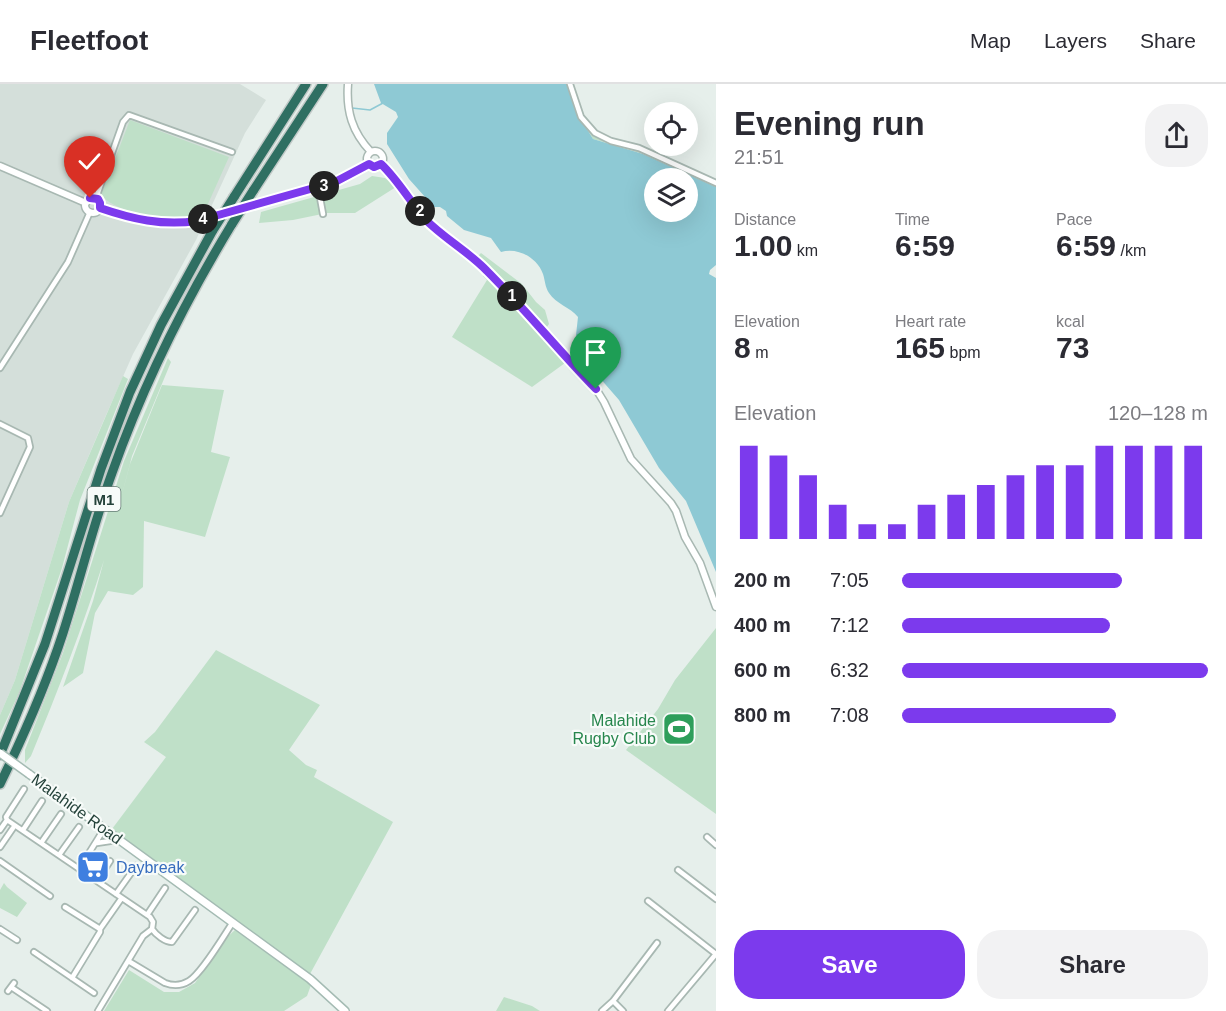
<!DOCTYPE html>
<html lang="en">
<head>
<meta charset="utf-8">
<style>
	body { margin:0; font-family:Arial,sans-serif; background:#f2f2f3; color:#2b2b33; height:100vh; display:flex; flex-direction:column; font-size:22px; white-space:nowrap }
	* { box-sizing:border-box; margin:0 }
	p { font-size:20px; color:#7c7c81 }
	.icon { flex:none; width:33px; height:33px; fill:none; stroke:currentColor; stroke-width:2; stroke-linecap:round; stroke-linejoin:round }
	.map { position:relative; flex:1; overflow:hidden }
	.side { display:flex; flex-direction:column; background:#fff; width:510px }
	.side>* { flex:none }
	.fabs { position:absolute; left:644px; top:18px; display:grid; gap:12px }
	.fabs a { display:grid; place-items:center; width:54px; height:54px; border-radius:50%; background:#fff; box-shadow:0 6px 24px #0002; font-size:30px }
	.pin { position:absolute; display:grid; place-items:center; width:51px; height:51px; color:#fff; margin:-62px -26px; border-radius:50% 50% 50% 0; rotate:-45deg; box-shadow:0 0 6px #0007 }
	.pin .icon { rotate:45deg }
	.km { position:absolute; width:30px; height:30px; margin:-15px; border-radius:50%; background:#222; color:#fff; font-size:16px; line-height:30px; text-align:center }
	.round { display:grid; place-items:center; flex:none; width:63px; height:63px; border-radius:24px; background:#f2f2f3 }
	.overview { display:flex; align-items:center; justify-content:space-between; height:102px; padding:0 18px }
	h1 { font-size:33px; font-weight:700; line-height:45px }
	.figures { display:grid; grid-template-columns:repeat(3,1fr); gap:9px; height:102px; padding:6px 18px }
	.figures div { display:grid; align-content:center }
	.figures b { font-size:30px; font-weight:700 }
	.figures small { font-size:16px; font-weight:400 }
	.figures p { font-size:16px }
	.chart { height:168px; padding:12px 18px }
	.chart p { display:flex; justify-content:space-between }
	.chart svg { width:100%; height:108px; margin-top:6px; stroke:#7c3aed; stroke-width:6 }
	.button { display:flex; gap:12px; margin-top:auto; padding:12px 18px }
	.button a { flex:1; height:69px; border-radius:24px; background:#7c3aed; color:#fff; font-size:24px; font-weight:700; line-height:69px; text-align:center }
	.button a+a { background:#f2f2f3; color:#2b2b33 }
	ul { padding:0 18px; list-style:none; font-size:20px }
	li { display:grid; grid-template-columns:96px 72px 1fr; align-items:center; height:45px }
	li i { height:15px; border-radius:8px; background:#7c3aed }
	header { display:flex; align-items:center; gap:36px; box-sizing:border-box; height:84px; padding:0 30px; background:#fff; border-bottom:2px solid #e1e1e2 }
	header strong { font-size:28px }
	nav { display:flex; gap:33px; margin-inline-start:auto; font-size:21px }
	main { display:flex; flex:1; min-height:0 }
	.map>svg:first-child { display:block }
	.built { fill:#d4dfda }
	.green { fill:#bfe0c8 }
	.water { fill:#8ec9d4; fill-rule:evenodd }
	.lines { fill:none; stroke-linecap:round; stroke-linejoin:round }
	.stream { stroke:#8ec9d4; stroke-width:1.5 }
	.minor-casing { stroke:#a8b8b2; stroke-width:8 }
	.tertiary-casing { stroke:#a8b8b2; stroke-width:9 }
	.secondary-casing { stroke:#a4bbb3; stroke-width:10 }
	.motorway-casing { stroke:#c2cac8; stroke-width:12 }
	.minor { stroke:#fff; stroke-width:4.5 }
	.tertiary { stroke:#fff; stroke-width:6 }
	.secondary { stroke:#fff; stroke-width:7 }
	.motorway { stroke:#2f6f62; stroke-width:9 }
	.secondary-bridge-casing { stroke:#a4bbb3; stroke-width:10; stroke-linecap:butt }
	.motorway-bridge-casing { stroke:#c2cac8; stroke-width:12; stroke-linecap:butt }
	.secondary-bridge { stroke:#fff; stroke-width:7 }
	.motorway-bridge { stroke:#2f6f62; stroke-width:9 }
	.route-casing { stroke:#fff; stroke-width:12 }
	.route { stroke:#7c3aed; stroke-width:8 }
	.labels { text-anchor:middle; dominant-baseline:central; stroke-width:4.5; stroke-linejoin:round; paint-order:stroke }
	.shield { fill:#f7fbf9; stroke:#637a73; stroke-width:1.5 }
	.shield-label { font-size:15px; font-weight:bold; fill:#24423a }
	.leisure-label { font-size:16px; fill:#27864d; stroke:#f7fbf9; text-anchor:end }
	.street-label { font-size:16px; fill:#24423a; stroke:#f7fbf9 }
	.shop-label { font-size:16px; fill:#366cbe; stroke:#f7fbf9; text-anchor:start }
</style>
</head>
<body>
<header>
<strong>Fleetfoot</strong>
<nav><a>Map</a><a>Layers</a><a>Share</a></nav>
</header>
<main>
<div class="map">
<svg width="716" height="927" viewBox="0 0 716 927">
	<rect width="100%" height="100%" fill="#e6efeb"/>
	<path class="built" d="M0 0H240L266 16 245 49 196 156 133 270 103 338 69 418 15 596 0 631Z"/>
	<path class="green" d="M568 0H570L577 24 595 49 639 64 716 99V103L643 70 593 55 576 27Z
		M130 36 229 73 203 131C193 132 181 136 171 136 153 136 112 125 101 111Z
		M372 92 385 94 396 103 355 129H327L293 136 259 139 261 128 360 100Z
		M481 169 522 200 536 218 545 226 549 240 542 250 561 271 565 279 532 303 452 253 487 196 483 192 487 184 478 172Z
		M168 274 171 278 132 372 116 433 130 380 162 301 224 306 211 368 230 373 205 453 144 437 143 503 133 511 108 507 95 529 83 589 63 603 93 517 104 476C83 542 58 607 31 672L25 679V666L63 569 124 377Z
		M123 292 128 295 80 416 62 484 19 609 0 650V631L15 596 69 418Z
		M716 544V730L626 666 658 625 675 596Z
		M216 566 320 621 289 666 306 681 317 686 314 693 393 738 310 890 112 745 166 673 144 658 155 648Z
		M4 799 7 803 27 819 17 833 0 824V806Z
		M235 846 311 901 307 912 284 927H104L129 886 164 908H179L195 899 225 855Z
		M504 913 532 922 540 927H496Z"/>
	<path class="water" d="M374 0H568L576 27 593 55 643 70 716 103V181L710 186 709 190 716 194V488L686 417 659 384 619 316 585 277 579 265 576 251 578 233C570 223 556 220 549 209 545 203 545 196 543 190 537 173 517 163 501 168L491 154 464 146 447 132 446 127 440 123H434L409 95 387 60V49L398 33 396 28 381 19ZM654 94H687V128H654Z"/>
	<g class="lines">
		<path class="stream" d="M352 24 370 26 383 19"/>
		<g class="minor-casing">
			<path id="minor" d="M570 0 581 33 595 49 611 57 639 64 716 99
				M318 103 323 130
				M96 114 123 38 129 31 232 68
				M0 284 68 178 90 128
				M0 340 28 354 30 363 0 429
				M24 705 6 733 7 736 150 833 153 838 152 845C156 851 165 858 172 858L195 826
				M0 746 7 736
				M23 746 42 717
				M707 753 716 761
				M41 759 61 730
				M97 759 117 756
				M0 763 13 744
				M59 771 79 743
				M0 777 50 812
				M79 785 104 745
				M678 786 716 815
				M97 797 110 777
				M116 810 136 782
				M648 817 716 870
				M65 823 100 845V848L72 894
				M147 831 165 804
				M0 845 17 856
				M100 845 121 815
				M34 868 94 909
				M130 878 165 899C173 902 181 902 189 897 202 889 223 853 233 838
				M11 903 47 927
				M8 907 14 899
				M613 917 623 927
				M98 927 143 852 152 845
				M602 927 613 917 657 859
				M668 927 716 870"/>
		</g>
		<g class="tertiary-casing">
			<path id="tertiary" d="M348 0C346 27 352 48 371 68
				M367 75a8 8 0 1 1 16 0a8 8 0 1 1-16 0Z
				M381 80C398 96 409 116 424 134 443 154 468 167 487 187 525 225 559 267 596 305L604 318 631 375 671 419 676 427 685 453 700 479 716 523
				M0 82 86 119
				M85 121a8 8 0 1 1 16 0a8 8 0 1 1-16 0Z
				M100 124C132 135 162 142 197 137L335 98 369 80"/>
		</g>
		<g class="secondary-casing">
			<path id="secondary" d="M29 690 310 895 345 927"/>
		</g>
		<g class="motorway-casing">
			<path id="motorway" d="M253 107 323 0
				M234 113 306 0
				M0 671 45 560 101 385 130 308 161 241 213 146
				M0 700C24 651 46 601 63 549 80 496 93 441 112 389 143 301 184 219 232 140"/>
		</g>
		<use href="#minor" class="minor"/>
		<use href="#tertiary" class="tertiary"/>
		<use href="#secondary" class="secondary"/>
		<use href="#motorway" class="motorway"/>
		<g class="secondary-bridge-casing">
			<path id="secondary-bridge" d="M0 669 29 690"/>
		</g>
		<g class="motorway-bridge-casing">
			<path id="motorway-bridge" d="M232 140 253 107
				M213 146 234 113"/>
		</g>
		<use href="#secondary-bridge" class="secondary-bridge"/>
		<use href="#motorway-bridge" class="motorway-bridge"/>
	</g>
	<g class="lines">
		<g class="route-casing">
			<path id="route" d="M90 114 98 115 100 119V124C132 135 162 142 197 137L335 98 369 80 374 83 381 80C398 96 409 116 424 134 443 154 468 167 487 187 525 225 559 267 596 305"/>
		</g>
		<use href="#route" class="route"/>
	</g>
	<defs>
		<g id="stadium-square" transform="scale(1.725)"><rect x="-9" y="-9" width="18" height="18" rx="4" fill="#2e9e5b" stroke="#f7fbf9"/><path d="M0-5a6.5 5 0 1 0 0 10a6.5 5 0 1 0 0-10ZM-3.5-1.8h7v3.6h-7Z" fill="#fff"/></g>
		<g id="supermarket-square" transform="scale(1.725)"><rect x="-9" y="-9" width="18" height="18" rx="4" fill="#3f7fe0" stroke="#f7fbf9"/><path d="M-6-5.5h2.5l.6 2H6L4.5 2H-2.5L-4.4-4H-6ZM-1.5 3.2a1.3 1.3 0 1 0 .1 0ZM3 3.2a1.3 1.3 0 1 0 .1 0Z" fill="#fff"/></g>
	</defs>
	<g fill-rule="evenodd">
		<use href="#stadium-square" x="679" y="645"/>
		<use href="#supermarket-square" x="93" y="783"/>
	</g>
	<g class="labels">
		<rect class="shield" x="87.5" y="403" width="33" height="24" rx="4.5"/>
		<g class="shield-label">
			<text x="104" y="415">M1</text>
		</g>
		<g class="leisure-label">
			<text x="656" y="636">Malahide<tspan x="656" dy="18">Rugby Club</tspan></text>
		</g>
		<g class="street-label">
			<text transform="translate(77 725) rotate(36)">Malahide Road</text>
		</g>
		<g class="shop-label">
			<text x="116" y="783">Daybreak</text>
		</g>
	</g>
</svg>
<div class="fabs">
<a><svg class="icon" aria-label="locate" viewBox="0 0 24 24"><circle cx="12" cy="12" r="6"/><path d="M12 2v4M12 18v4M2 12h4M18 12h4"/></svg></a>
<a><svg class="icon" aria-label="layers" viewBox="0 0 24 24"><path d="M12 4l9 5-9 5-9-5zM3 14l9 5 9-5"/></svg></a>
</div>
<div class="pin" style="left:596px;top:305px;background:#1e9e55"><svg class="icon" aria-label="arrive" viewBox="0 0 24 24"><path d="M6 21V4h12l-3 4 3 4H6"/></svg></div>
<div class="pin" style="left:90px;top:114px;background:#d93025"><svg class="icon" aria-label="check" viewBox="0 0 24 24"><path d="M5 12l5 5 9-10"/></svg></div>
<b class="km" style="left:512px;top:212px">1</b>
<b class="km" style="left:420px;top:127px">2</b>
<b class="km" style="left:324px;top:102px">3</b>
<b class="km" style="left:203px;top:135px">4</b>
</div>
<section class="side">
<div class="overview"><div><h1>Evening run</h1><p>21:51</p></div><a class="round"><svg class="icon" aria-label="share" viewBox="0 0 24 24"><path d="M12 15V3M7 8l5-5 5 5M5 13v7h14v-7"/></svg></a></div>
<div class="figures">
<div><p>Distance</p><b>1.00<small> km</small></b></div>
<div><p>Time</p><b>6:59</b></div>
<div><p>Pace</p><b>6:59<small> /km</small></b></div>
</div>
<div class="figures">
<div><p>Elevation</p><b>8<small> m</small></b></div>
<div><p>Heart rate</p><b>165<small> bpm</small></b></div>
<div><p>kcal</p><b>73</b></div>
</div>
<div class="chart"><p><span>Elevation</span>120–128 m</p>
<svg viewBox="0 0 160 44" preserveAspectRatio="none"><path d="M5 44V6M15 44V10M25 44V18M35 44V30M45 44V38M55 44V38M65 44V30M75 44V26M85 44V22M95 44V18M105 44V14M115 44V14M125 44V6M135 44V6M145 44V6M155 44V6"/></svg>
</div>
<ul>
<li><b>200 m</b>7:05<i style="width:72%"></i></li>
<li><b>400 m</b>7:12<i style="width:68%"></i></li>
<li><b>600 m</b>6:32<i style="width:100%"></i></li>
<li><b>800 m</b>7:08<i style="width:70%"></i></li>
</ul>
<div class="button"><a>Save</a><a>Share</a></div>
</section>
</main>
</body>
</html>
